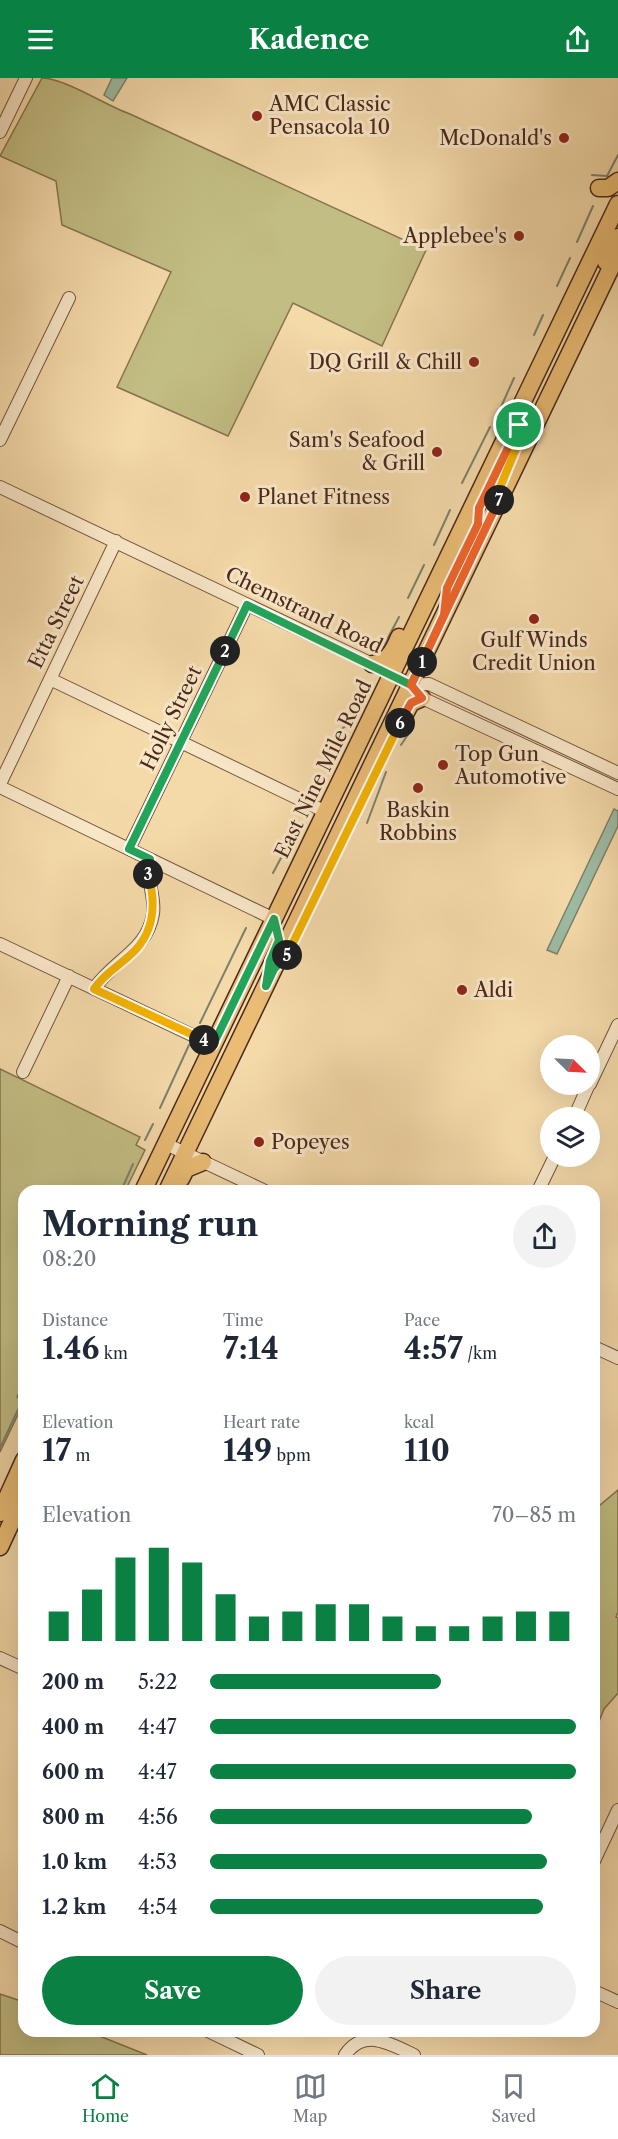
<!DOCTYPE html>
<html lang="en">
<head>
<meta charset="utf-8">
<style>
	body { margin:0; font-family:"Libre Caslon Text",serif; background:#f2f2f3; color:#1f2937; height:100vh; display:flex; flex-direction:column; font-size:22px; white-space:nowrap }
	* { box-sizing:border-box; margin:0 }
	p { font-size:20px; color:#747a83 }
	.icon { flex:none; width:33px; height:33px; fill:none; stroke:currentColor; stroke-width:2; stroke-linecap:round; stroke-linejoin:round }
	.map { position:relative; flex:1; overflow:hidden }
	.panel { position:absolute; left:18px; top:1107px; width:582px; height:852px; display:flex; flex-direction:column; background:#fff; border-radius:18px; box-shadow:0 6px 24px #0002 }
	.panel>* { flex:none }
	.needle { width:39px; rotate:114deg }
	.controls { position:absolute; left:540px; top:957px; display:grid; gap:12px }
	.controls a { display:grid; place-items:center; width:60px; height:60px; border-radius:50%; background:#fff; box-shadow:0 6px 24px #0002; font-size:30px }
	.pin { position:absolute; display:grid; place-items:center; width:51px; height:51px; color:#fff; margin:-26px; border:3px solid #fff; border-radius:50%; box-shadow:0 2px 6px #0007 }
	.km { position:absolute; width:30px; height:30px; margin:-15px; border-radius:50%; background:#222; color:#fff; font-size:16px; line-height:30px; text-align:center }
	.round { display:grid; place-items:center; flex:none; width:63px; height:63px; border-radius:32px; background:#f2f2f3 }
	.summary { display:flex; align-items:center; justify-content:space-between; height:102px; padding:0 24px }
	h1 { font-size:33px; font-weight:800; line-height:45px }
	.metrics { display:grid; grid-template-columns:repeat(3,1fr); gap:9px; height:102px; padding:6px 24px }
	.metrics div { display:grid; align-content:center }
	.metrics b { font-size:30px; font-weight:800 }
	.metrics small { font-size:16px; font-weight:400 }
	.metrics p { font-size:16px }
	.chart { height:168px; padding:12px 24px }
	.chart p { display:flex; justify-content:space-between }
	.chart svg { width:100%; height:108px; margin-top:6px; stroke:#0b8043; stroke-width:6 }
	.cta { display:flex; gap:12px; margin-top:auto; padding:12px 24px }
	.cta a { flex:1; height:69px; border-radius:36px; background:#0b8043; color:#fff; font-size:24px; font-weight:800; line-height:69px; text-align:center }
	.cta a+a { background:#f2f2f3; color:#1f2937 }
	ul { padding:0 24px; list-style:none; font-size:20px }
	li { display:grid; grid-template-columns:96px 72px 1fr; align-items:center; height:45px }
	li i { height:15px; border-radius:8px; background:#0b8043 }
	header { display:flex; justify-content:space-between; align-items:center; height:78px; padding:0 24px; background:#0b8043; color:#fff; font-size:27px; font-weight:800 }
	.menu { display:flex; justify-content:space-around; align-items:center; height:84px; border-top:2px solid #e0e1e3; background:#fff; font-size:16px; color:#747a83 }
	.menu a { display:grid; justify-items:center; gap:3px }
	.menu .selected { color:#0b8043 }
	.map>svg:first-child { display:block }
	.green { fill:#c2bd83; stroke:#86734f; stroke-width:1.5 }
	.water { fill:#9dbba4; stroke:#7c816d; stroke-width:1.5 }
	.lines { fill:none; stroke-linecap:round; stroke-linejoin:round }
	.stream { stroke:#7c816d; stroke-width:2 }
	.minor-casing { stroke:#74553e; stroke-width:14 }
	.major-casing { stroke:#4a291b; stroke-width:19 }
	.minor { stroke:#f8e6c7; stroke-width:12 }
	.major { stroke:#eabc74; stroke-width:16 }
	.split-1-casing { stroke:#fff; stroke-width:12 }
	.split-2-casing { stroke:#fff; stroke-width:12 }
	.split-3-casing { stroke:#fff; stroke-width:12 }
	.split-4-casing { stroke:#fff; stroke-width:12 }
	.split-5-casing { stroke:#fff; stroke-width:12 }
	.split-6-casing { stroke:#fff; stroke-width:12 }
	.split-7-casing { stroke:#fff; stroke-width:12 }
	.split-8-casing { stroke:#fff; stroke-width:12 }
	.split-1 { stroke:#f0652b; stroke-width:8 }
	.split-2 { stroke:#22a559; stroke-width:8 }
	.split-3 { stroke:#22a559; stroke-width:8 }
	.split-4 { stroke:#f5b400; stroke-width:8 }
	.split-5 { stroke:#22a559; stroke-width:8 }
	.split-6 { stroke:#f5b400; stroke-width:8 }
	.split-7 { stroke:#f0652b; stroke-width:8 }
	.split-8 { stroke:#f5b400; stroke-width:8 }
	.poi-dot { fill:#8f2418; stroke:#f8e6c7; stroke-width:2 }
	.labels { text-anchor:middle; dominant-baseline:central; stroke-width:6; stroke-linejoin:round; paint-order:stroke }
	.poi-label { font-size:20px; fill:#4a291b; stroke:#f8e6c7; text-anchor:start }
	.street-label { font-size:20px; fill:#4a291b; stroke:#f8e6c7 }
</style>
</head>
<body>
<header><svg class="icon" aria-label="menu" viewBox="0 0 24 24"><path d="M4 6h16M4 12h16M4 18h16"/></svg>Kadence<svg class="icon" aria-label="share" viewBox="0 0 24 24"><path d="M12 15V3M7 8l5-5 5 5M5 13v7h14v-7"/></svg></header>
<div class="map">
<svg width="618" height="1977" viewBox="0 0 618 1977">
	<rect width="100%" height="100%" fill="#f4d9a9"/>
	<filter id="stains"><feTurbulence type="fractalNoise" baseFrequency=".00333" numOctaves="4"/><feColorMatrix values="0 0 0 0 .2 0 0 0 0 .09 0 0 0 0 .02 0 0 0 .5 -.17"/></filter>
	<radialGradient id="worn" r=".72"><stop offset=".6" stop-color="#630" stop-opacity="0"/><stop offset="1" stop-color="#630" stop-opacity=".3"/></radialGradient>
	<path class="green" d="M42 0C64 0 105 27 130 36L426 172 382 268 293 225 228 358 117 309 171 194 62 147 56 103 0 78Z
		M0 991 140 1059 136 1067 145 1072 125 1113H24V1304L17 1319 24 1324 0 1374Z
		M618 1412V1534L616 1539 618 1540V1615L604 1631 594 1656V1432Z
		M0 1916 24 1924V1953H87L147 1977H0Z"/>
	<path class="water" d="M112 0H127L113 23 104 17Z
		M614 731 618 733V748L557 876 547 872Z"/>
	<g class="lines">
		<path class="stream" d="M592 97 607 98 618 77
			M577 164 593 128
			M557 208 570 180
			M534 257 543 237
			M501 329 514 300
			M462 405 490 349
			M434 467 450 432
			M408 520 424 487
			M383 569 399 539
			M401 667 409 655
			M326 681 340 652 347 647
			M367 745 386 694
			M273 795 293 757
			M200 945 246 850
			M160 1030 189 967
			M145 1062 153 1046
			M121 1113 133 1086
			M0 1370 24 1319"/>
		<g class="minor-casing">
			<path id="minor" d="M0 54 26 0
				M0 362 69 220
				M0 409 368 584 411 607 422 620 618 711
				M50 601 326 734
				M411 607 429 606 618 695
				M0 706 116 463
				M0 709 274 841
				M129 771 247 527
				M0 866 213 967
				M94 911C113 882 147 873 153 836 156 817 144 798 150 781
				M23 994 69 898
				M590 1006 618 947
				M574 1040 589 1006
				M166 1066 265 1113
				M538 1113 555 1078
				M594 1269 618 1280
				M0 1580 24 1591
				M594 1783 618 1732
				M0 1853 24 1865
				M594 1913 618 1924
				M208 1953 258 1977
				M345 1977C364 1949 391 1966 414 1977"/>
		</g>
		<g class="major-casing">
			<path id="major" d="M599 110H608L618 103
				M606 184 618 159
				M372 586C386 586 394 572 399 559
				M404 638 411 625 422 620
				M181 1101 186 1091 203 1084
				M143 1113 618 126
				M167 1113 618 175
				M0 1435 24 1382
				M0 1469 24 1417"/>
		</g>
		<use href="#minor" class="minor"/>
		<use href="#major" class="major"/>
	</g>
	<g class="lines">
		<g class="split-1-casing">
			<path id="split-1" d="M422 584 444 537 447 510 478 446 479 430 519 347"/>
		</g>
		<g class="split-2-casing">
			<path id="split-2" d="M225 573 247 527 411 607 422 584"/>
		</g>
		<g class="split-3-casing">
			<path id="split-3" d="M148 796 150 781 129 771 225 573"/>
		</g>
		<g class="split-4-casing">
			<path id="split-4" d="M148 796C157 827 154 857 129 878 117 889 103 897 94 911L204 962"/>
		</g>
		<g class="split-5-casing">
			<path id="split-5" d="M204 962 213 967 274 841 279 862 270 883 266 908 274 891 287 877"/>
		</g>
		<g class="split-6-casing">
			<path id="split-6" d="M287 877 400 645"/>
		</g>
		<g class="split-7-casing">
			<path id="split-7" d="M400 645 411 625 422 620 411 607 499 422"/>
		</g>
		<g class="split-8-casing">
			<path id="split-8" d="M499 422V412L522 356 519 347"/>
		</g>
		<use href="#split-1" class="split-1"/>
		<use href="#split-2" class="split-2"/>
		<use href="#split-3" class="split-3"/>
		<use href="#split-4" class="split-4"/>
		<use href="#split-5" class="split-5"/>
		<use href="#split-6" class="split-6"/>
		<use href="#split-7" class="split-7"/>
		<use href="#split-8" class="split-8"/>
	</g>
	<g class="poi-dot">
		<circle cx="257" cy="38" r="6"/>
		<circle cx="564" cy="60" r="6"/>
		<circle cx="519" cy="158" r="6"/>
		<circle cx="474" cy="284" r="6"/>
		<circle cx="437" cy="374" r="6"/>
		<circle cx="245" cy="419" r="6"/>
		<circle cx="534" cy="541" r="6"/>
		<circle cx="443" cy="687" r="6"/>
		<circle cx="418" cy="710" r="6"/>
		<circle cx="462" cy="912" r="6"/>
		<circle cx="259" cy="1064" r="6"/>
	</g>
	<g class="labels">
		<g class="poi-label">
			<text x="269" y="26">AMC Classic<tspan x="269" dy="23">Pensacola 10</tspan></text>
			<text x="552" y="60" text-anchor="end">McDonald's</text>
			<text x="507" y="158" text-anchor="end">Applebee's</text>
			<text x="462" y="284" text-anchor="end">DQ Grill &amp; Chill</text>
			<text x="425" y="362" text-anchor="end">Sam's Seafood<tspan x="425" dy="23">&amp; Grill</tspan></text>
			<text x="257" y="419">Planet Fitness</text>
			<text x="534" y="562" text-anchor="middle">Gulf Winds<tspan x="534" dy="23">Credit Union</tspan></text>
			<text x="455" y="676">Top Gun<tspan x="455" dy="23">Automotive</tspan></text>
			<text x="418" y="732" text-anchor="middle">Baskin<tspan x="418" dy="23">Robbins</tspan></text>
			<text x="474" y="912">Aldi</text>
			<text x="271" y="1064">Popeyes</text>
		</g>
		<g class="street-label">
			<text transform="translate(304 532) rotate(26)">Chemstrand Road</text>
			<text transform="translate(56 544) rotate(-64)">Etta Street</text>
			<text transform="translate(171 640) rotate(-64)">Holly Street</text>
			<text transform="translate(323 691) rotate(-64)">East Nine Mile Road</text>
		</g>
	</g>
	<rect width="100%" height="100%" filter="url(#stains)"/>
	<rect width="100%" height="100%" fill="url(#worn)"/>
</svg>
<div class="controls">
<a><svg class="needle" viewBox="-14 -14 28 28"><path d="M0-13l5 13h-10z" fill="#e53935"/><path d="M0 13l5-13h-10z" fill="#747a83"/></svg></a>
<a><svg class="icon" aria-label="layers" viewBox="0 0 24 24"><path d="M12 4l9 5-9 5-9-5zM3 14l9 5 9-5"/></svg></a>
</div>
<div class="pin" style="left:519px;top:347px;background:#1e9e55"><svg class="icon" aria-label="arrive" viewBox="0 0 24 24"><path d="M6 21V4h12l-3 4 3 4H6"/></svg></div>
<b class="km" style="left:422px;top:584px">1</b>
<b class="km" style="left:225px;top:573px">2</b>
<b class="km" style="left:148px;top:796px">3</b>
<b class="km" style="left:204px;top:962px">4</b>
<b class="km" style="left:287px;top:877px">5</b>
<b class="km" style="left:400px;top:645px">6</b>
<b class="km" style="left:499px;top:422px">7</b>
<section class="panel">
<div class="summary"><div><h1>Morning run</h1><p>08:20</p></div><a class="round"><svg class="icon" aria-label="share" viewBox="0 0 24 24"><path d="M12 15V3M7 8l5-5 5 5M5 13v7h14v-7"/></svg></a></div>
<div class="metrics">
<div><p>Distance</p><b>1.46<small> km</small></b></div>
<div><p>Time</p><b>7:14</b></div>
<div><p>Pace</p><b>4:57<small> /km</small></b></div>
</div>
<div class="metrics">
<div><p>Elevation</p><b>17<small> m</small></b></div>
<div><p>Heart rate</p><b>149<small> bpm</small></b></div>
<div><p>kcal</p><b>110</b></div>
</div>
<div class="chart"><p><span>Elevation</span>70–85 m</p>
<svg viewBox="0 0 160 44" preserveAspectRatio="none"><path d="M5 44V32M15 44V23M25 44V10M35 44V6M45 44V12M55 44V25M65 44V34M75 44V32M85 44V29M95 44V29M105 44V34M115 44V38M125 44V38M135 44V34M145 44V32M155 44V32"/></svg>
</div>
<ul>
<li><b>200 m</b>5:22<i style="width:63%"></i></li>
<li><b>400 m</b>4:47<i style="width:100%"></i></li>
<li><b>600 m</b>4:47<i style="width:100%"></i></li>
<li><b>800 m</b>4:56<i style="width:88%"></i></li>
<li><b>1.0 km</b>4:53<i style="width:92%"></i></li>
<li><b>1.2 km</b>4:54<i style="width:91%"></i></li>
</ul>
<div class="cta"><a>Save</a><a>Share</a></div>
</section>
</div>
<nav class="menu">
<a class="selected"><svg class="icon" aria-label="home" viewBox="0 0 24 24"><path d="M3 11l9-7 9 7M6 9v11h12V9"/></svg>Home</a>
<a><svg class="icon" aria-label="map" viewBox="0 0 24 24"><path d="M3 6l6-2 6 2 6-2v14l-6 2-6-2-6 2zM9 4v14M15 6v14"/></svg>Map</a>
<a><svg class="icon" aria-label="saved" viewBox="0 0 24 24"><path d="M7 4h10v16l-5-4-5 4z"/></svg>Saved</a>
</nav>
</body>
</html>
